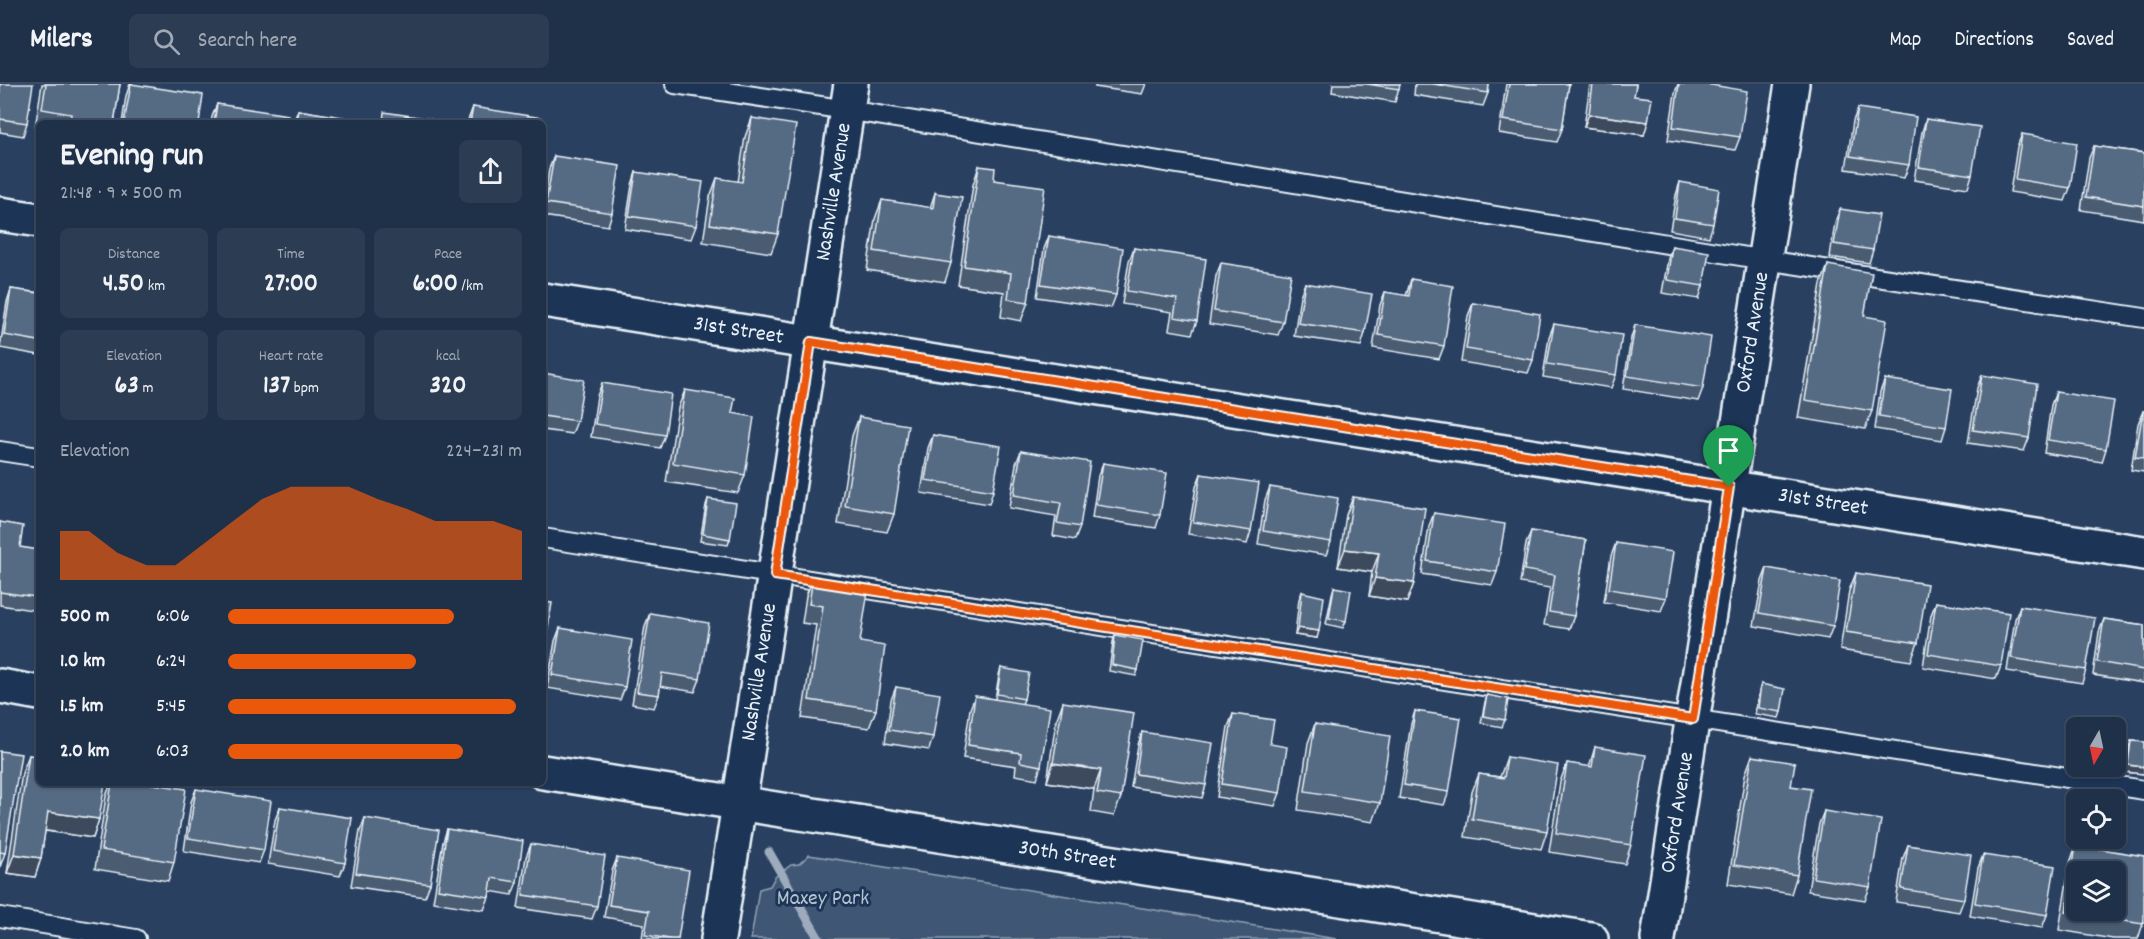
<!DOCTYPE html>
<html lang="en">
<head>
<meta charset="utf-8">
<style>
	body { margin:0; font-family:Dekko,sans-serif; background:#2c3c53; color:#f1f3f6; height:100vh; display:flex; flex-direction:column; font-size:22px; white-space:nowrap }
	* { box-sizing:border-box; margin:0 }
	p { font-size:20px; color:#a1a9b4 }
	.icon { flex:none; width:33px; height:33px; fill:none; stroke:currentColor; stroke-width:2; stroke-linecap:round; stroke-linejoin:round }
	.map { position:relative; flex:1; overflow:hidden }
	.sheet { position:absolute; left:36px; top:36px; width:510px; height:666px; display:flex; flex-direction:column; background:#1f3049; border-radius:9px; box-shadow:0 2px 4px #0004,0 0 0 2px #3c4b61 }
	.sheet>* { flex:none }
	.needle { width:39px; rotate:189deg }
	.fabs { position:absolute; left:2066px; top:633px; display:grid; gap:12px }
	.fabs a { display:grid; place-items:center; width:60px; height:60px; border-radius:9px; background:#1f3049; box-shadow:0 2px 4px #0004,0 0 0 2px #3c4b61; font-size:30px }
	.pin { position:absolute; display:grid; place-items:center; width:51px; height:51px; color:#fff; margin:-62px -26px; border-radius:50% 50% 50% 0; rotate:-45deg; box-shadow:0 0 6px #0007 }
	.pin .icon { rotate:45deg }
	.round { display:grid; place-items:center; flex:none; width:63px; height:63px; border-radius:9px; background:#2c3c53 }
	.summary { display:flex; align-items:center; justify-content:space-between; height:102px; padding:0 24px }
	h1 { font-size:33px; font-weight:700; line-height:45px }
	.metrics { display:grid; grid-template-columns:repeat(3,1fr); gap:9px; height:102px; padding:6px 24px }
	.metrics div { display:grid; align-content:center; border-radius:9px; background:#2c3c53; text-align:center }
	.metrics b { font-size:26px; font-weight:700 }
	.metrics small { font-size:16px; font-weight:400 }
	.metrics p { font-size:16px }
	.chart { height:168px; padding:12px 24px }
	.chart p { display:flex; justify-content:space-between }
	.chart svg { width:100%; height:108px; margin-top:6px; fill:#ea580c; opacity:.7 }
	ul { padding:0 24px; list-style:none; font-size:20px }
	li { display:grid; grid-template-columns:96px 72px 1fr; align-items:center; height:45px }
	li i { height:15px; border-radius:8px; background:#ea580c }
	header { display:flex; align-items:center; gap:36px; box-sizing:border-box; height:84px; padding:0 30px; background:#1f3049; border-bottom:2px solid #3c4b61 }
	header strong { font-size:28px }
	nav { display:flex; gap:33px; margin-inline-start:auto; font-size:21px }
	.search { width:420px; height:54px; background:#2c3c53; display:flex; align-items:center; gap:15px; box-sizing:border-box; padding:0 21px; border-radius:9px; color:#a1a9b4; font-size:22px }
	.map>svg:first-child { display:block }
	.green { fill:#415774; stroke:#94a4b6; stroke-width:1.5 }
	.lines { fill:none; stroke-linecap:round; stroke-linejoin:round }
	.stream { stroke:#9dabbd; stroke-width:9 }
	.lane-casing { stroke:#e8f1f8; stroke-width:22 }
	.street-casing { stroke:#e8f1f8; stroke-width:38 }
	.lane { stroke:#1d3557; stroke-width:18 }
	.street { stroke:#1d3557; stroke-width:33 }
	.wall { fill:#495b71; stroke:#e8f1f8; stroke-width:1.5 }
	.shaded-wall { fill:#3c4a5c; stroke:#e8f1f8; stroke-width:1.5 }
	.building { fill:#556a83; stroke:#e8f1f8; stroke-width:1.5; fill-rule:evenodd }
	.route-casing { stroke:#fff; stroke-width:12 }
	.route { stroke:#ea580c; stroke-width:8 }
	.labels { text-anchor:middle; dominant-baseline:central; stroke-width:6; stroke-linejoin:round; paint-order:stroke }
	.street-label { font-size:22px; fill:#e8f1f8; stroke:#1d3557 }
	.park-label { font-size:22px; fill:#b6c3d0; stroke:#1d3557 }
</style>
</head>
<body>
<header>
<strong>Milers</strong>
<div class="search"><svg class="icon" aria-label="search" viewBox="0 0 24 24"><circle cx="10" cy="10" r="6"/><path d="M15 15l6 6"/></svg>Search here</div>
<nav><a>Map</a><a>Directions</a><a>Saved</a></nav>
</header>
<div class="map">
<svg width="2144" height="855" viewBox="0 0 2144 855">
	<rect width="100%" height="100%" fill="#294061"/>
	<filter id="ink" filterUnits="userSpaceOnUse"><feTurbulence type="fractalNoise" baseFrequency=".0167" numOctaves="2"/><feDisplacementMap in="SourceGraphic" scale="12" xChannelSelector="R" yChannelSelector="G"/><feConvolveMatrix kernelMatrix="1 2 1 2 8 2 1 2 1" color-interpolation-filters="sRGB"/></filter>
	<g filter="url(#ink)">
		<path class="green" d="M809 771 1337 855H751L759 805 770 802 775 793 791 781 799 780Z"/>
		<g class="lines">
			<path class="stream" d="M769 768 819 855"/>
			<g class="lane-casing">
				<path id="lane" d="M675 0 847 26 1765 176 2144 234
					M0 367 39 373
					M543 454 2144 706
					M0 833 136 855"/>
			</g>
			<g class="street-casing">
				<g id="street">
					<path d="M0 130 39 136"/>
					<path id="s1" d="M543 216 2144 469"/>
					<path d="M0 602 39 609"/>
					<path id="s2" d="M543 688 1591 855"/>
					<path id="s3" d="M718 855 851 0"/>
					<path id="s4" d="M1658 855 1792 0"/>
				</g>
			</g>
			<use href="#lane" class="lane"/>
			<use href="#street" class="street"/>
		</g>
		<path class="wall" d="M0 0 27 39 23 52 0 48Z
			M42 0H120L114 39H39V45L35 44Z
			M130 0 199 39H122L126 12Z
			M1095 0H1146L1142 10 1095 3Z
			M1333 0H1400L1395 18 1332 8Z
			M1415 0H1489L1488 9 1483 22 1414 11Z
			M1506 0H1569L1562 45 1557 58 1499 49Z
			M1590 0H1636L1634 12 1644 51 1584 43Z
			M1678 0H1706L1740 53 1735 66 1668 56 1675 9Z
			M217 20 287 39H211L212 33Z
			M473 23 542 39H467Z
			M1858 24 1909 81 1904 94 1846 85 1853 37Z
			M298 26 373 39H293Z
			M752 34 778 150 771 169 703 158 710 113 717 94 738 98 745 53Z
			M1926 35 1972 91 1968 104 1914 96 1922 48Z
			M2022 50 2070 104 2065 117 2010 108 2017 63Z
			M2094 62 2144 69V136L2081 126 2089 74Z
			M554 72 612 129 608 142 543 132V124L549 85Z
			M979 82 1028 218 1021 237 1001 233 1004 208 958 201 973 101Z
			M636 88 696 142 691 155 625 145 632 101Z
			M1680 98 1713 140 1709 153 1670 146 1676 111Z
			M935 109 951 179 945 198 867 186 875 135 882 116 930 124Z
			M1840 125 1873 166 1869 179 1830 173 1835 138Z
			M1049 152 1116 211 1111 224 1037 213 1044 165Z
			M1672 162 1703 202 1699 215 1662 209 1668 175Z
			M1134 164 1197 237 1192 250 1169 246 1172 228 1122 220 1129 177Z
			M1221 179 1283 238 1278 251 1209 240 1216 192Z
			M1828 181 1864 232 1872 327 1865 345 1798 334 1821 200Z
			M1411 195 1444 262 1439 275 1373 264 1380 221 1385 208 1406 212Z
			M1305 199 1365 249 1361 262 1294 252 1300 212Z
			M11 205 39 209V271L0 264 7 218Z
			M1473 219 1533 276 1528 289 1461 278 1468 232Z
			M1554 240 1616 291 1611 304 1543 293 1549 253Z
			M1635 241 1703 304 1698 317 1623 305 1631 254Z
			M543 289 577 337 572 350 543 346Z
			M1982 291 2029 354 2024 367 1968 359 1977 304Z
			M1885 295 1946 343 1942 356 1875 345 1880 308Z
			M602 299 665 351 660 364 591 353 597 312Z
			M685 306 732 329 745 391 738 409 666 398 678 324Z
			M2056 308 2106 365 2102 378 2044 369 2051 321Z
			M2143 327H2144V388L2131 386 2138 340Z
			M859 333 894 430 887 448 838 440 852 352Z
			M933 351 993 407 989 420 921 409 928 364Z
			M1021 367 1080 443 1075 456 1053 452 1056 432 1009 424 1016 380Z
			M1103 379 1160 431 1156 444 1092 434 1098 392Z
			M1201 390 1251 447 1247 460 1188 450 1196 403Z
			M1270 403 1331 458 1326 471 1258 460 1265 416Z
			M1353 413 1414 499 1407 518 1369 512 1372 488 1338 483 1346 431Z
			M708 415 730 455 728 461 700 457 706 421Z
			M1434 429 1497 488 1492 501 1422 490 1429 442Z
			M0 438 20 463 36 513 32 526 0 521Z
			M1531 447 1586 456 1574 532 1569 545 1544 541 1550 504 1520 499 1526 460Z
			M1616 459 1666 514 1661 527 1604 518 1611 472Z
			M1767 484 1833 542 1828 555 1754 542 1762 497Z
			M1856 489 1918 559 1911 577 1840 566 1849 507Z
			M813 494 860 558 876 626 869 644 802 634 816 541 802 539 806 512Z
			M1334 503 1346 537 1343 544 1326 540 1332 510Z
			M1302 508 1317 554 1295 551 1299 515Z
			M1936 518 2001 582 1996 595 1923 583 1931 531Z
			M2020 522 2086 586 2082 599 2007 587 2015 535Z
			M650 529 700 595 695 608 660 602 659 611 654 624 632 620 645 542Z
			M2104 535 2144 541V599L2093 591 2099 548Z
			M560 544 625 603 620 616 547 604 555 557Z
			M1115 551 1138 586 1136 592 1109 587 1113 558Z
			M1001 584 1024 615 1022 620 1041 682 1037 695 1015 691 1016 682 963 674 970 625 975 612 995 615 999 591Z
			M1761 600 1781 628 1779 634 1755 630 1759 607Z
			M896 603 933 653 929 666 885 659 891 616Z
			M1487 611 1505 636 1502 643 1481 639 1485 618Z
			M1063 618 1121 713 1114 732 1091 728 1094 705 1047 698 1056 637Z
			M1415 627 1449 708 1444 721 1399 714 1411 640Z
			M1233 630 1270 660 1280 709 1275 722 1217 713 1228 643Z
			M1315 640 1380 719 1373 738 1298 726 1308 659Z
			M1142 648 1206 701 1202 714 1131 703 1138 661Z
			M2131 657 2144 658V690L2125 688 2129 663Z
			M1595 663 1631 761 1625 780 1549 768 1560 698 1567 679 1589 683Z
			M0 667 5 769 0 783Z
			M29 671 99 735 93 754 45 747 41 774 35 793 7 789 22 689Z
			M1752 672 1797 791 1791 810 1728 800 1745 691Z
			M1507 673 1547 747 1541 765 1465 753 1472 708 1479 690 1500 693Z
			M111 699H145L174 778 168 797 95 785 106 712Z
			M196 705 264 766 259 779 184 767 191 718Z
			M280 723 345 779 340 792 268 780 275 736Z
			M1824 727 1870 803 1865 816 1808 807 1819 740Z
			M365 734 430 800 425 813 351 802 360 747Z
			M447 745 517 798 512 811 490 807 489 813 484 826 433 818 443 758Z
			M531 760 597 822 592 835 518 824 526 773Z
			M1908 761 1964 815 1959 828 1896 818 1903 774Z
			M2076 761 2143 840 2138 855H2113L2059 846 2070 779Z
			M1983 771 2047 831 2042 844 1970 832 1978 784Z
			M617 774 678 855H642L644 840 604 833 612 787Z"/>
		<path class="shaded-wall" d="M1589 30 1648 38 1644 51 1584 43Z
			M1345 465 1379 469 1372 488 1338 483Z
			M1375 494 1414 499 1407 518 1369 512Z
			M1298 544 1319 547 1317 554 1295 551Z
			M1053 679 1101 686 1094 705 1047 698Z
			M2128 681 2144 683V690L2125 688Z
			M48 728 99 735 93 754 41 746Z
			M14 770 41 774 35 793 7 789Z"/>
		<path class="building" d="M0 0H33L27 39 0 35Z
			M46 0H120L114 39H70L71 30 42 25Z
			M131 0 203 11 199 39H162L149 37V39H124Z
			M1367 0H1400L1399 5Z
			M1433 0H1489L1488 9Z
			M1509 0H1569L1562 45 1503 36Z
			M1593 0H1636L1634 12 1652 14 1648 38 1589 30Z
			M1679 0H1706L1747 7 1740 53 1673 43Z
			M217 20 288 31 287 39H214Z
			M473 23 542 34V39H470Z
			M1858 24 1916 33 1909 81 1850 72Z
			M298 26 373 38V39H296Z
			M384 28 431 35V39H383Z
			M752 34 796 41 778 150 710 140 717 94 742 98Z
			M1926 35 1980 43 1972 91 1919 83Z
			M2022 50 2077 59 2070 104 2015 95Z
			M2094 62 2144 69V122L2086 113Z
			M554 72 620 82 612 129 546 119Z
			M979 82 995 84 994 96 1045 103 1028 218 1008 215 1011 189 964 182Z
			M636 88 703 98 696 142 629 132Z
			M1680 98 1719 105 1713 140 1675 134Z
			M935 109 962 113 951 179 874 167 882 116 933 124Z
			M1840 125 1879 131 1873 166 1834 160Z
			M1049 152 1123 164 1116 211 1041 200Z
			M1672 162 1709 168 1703 202 1667 196Z
			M1134 164 1206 175 1197 237 1174 233 1177 215 1127 207Z
			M1221 179 1291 190 1283 238 1214 227Z
			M1828 181 1872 189 1864 232 1887 236 1872 327 1805 316Z
			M1411 195 1453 202 1444 262 1378 251 1385 208 1409 212Z
			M1305 199 1372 210 1365 249 1298 239Z
			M11 205 39 209V257L4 251Z
			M1473 219 1540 230 1533 276 1466 265Z
			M1554 240 1622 251 1616 291 1547 280Z
			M1635 241 1711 253 1703 304 1627 292Z
			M543 289 584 296 577 337 543 332Z
			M1982 291 2037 300 2029 354 1973 346Z
			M1885 295 1952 305 1946 343 1879 332Z
			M602 299 671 310 665 351 595 340Z
			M685 306 735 314 732 329 754 333 745 391 673 379Z
			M2056 308 2114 317 2106 365 2048 356Z
			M2143 327H2144V374L2135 373Z
			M859 333 908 341 894 430 845 422Z
			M933 351 1001 362 993 407 925 396Z
			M1021 367 1090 378 1080 443 1057 439 1061 419 1014 411Z
			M1103 379 1167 389 1160 431 1096 421Z
			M1201 390 1259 399 1251 447 1193 438Z
			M1270 403 1338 414 1331 458 1263 447Z
			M1353 413 1425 424 1414 499 1375 494 1379 469 1345 465Z
			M708 415 736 419 730 455 703 450Z
			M1434 429 1505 440 1497 488 1427 477Z
			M0 438 23 442 20 463 39 466V496L36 513 0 508Z
			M1531 447 1586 456 1574 532 1549 528 1555 491 1524 486Z
			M1616 459 1673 468 1666 514 1609 505Z
			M1767 484 1840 497 1833 542 1759 529Z
			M1856 489 1927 500 1918 559 1846 548Z
			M813 494 869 501 860 558 885 562 876 626 809 616 823 522 809 520Z
			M1334 503 1351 506 1346 537 1329 534Z
			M1302 508 1324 513 1319 547 1298 544Z
			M543 518 552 519 543 574Z
			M1936 518 2009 529 2001 582 1928 570Z
			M2020 522 2095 534 2086 586 2011 574Z
			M650 529 709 539 700 595 662 589 659 611 637 608Z
			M2104 535 2144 541V586L2097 578Z
			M560 544 632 556 625 603 552 591Z
			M1115 551 1143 556 1138 586 1112 581Z
			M1001 584 1029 589 1024 615 997 610Z
			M1761 600 1785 605 1781 628 1758 624Z
			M896 603 940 610 933 653 889 646Z
			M1487 611 1508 615 1505 636 1483 632Z
			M975 612 1050 624 1041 682 1020 678 1021 669 968 661Z
			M1063 618 1134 629 1121 713 1097 709 1101 686 1053 679Z
			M1415 627 1461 634 1449 708 1404 701Z
			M1233 630 1274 636 1270 660 1287 663 1280 709 1222 700Z
			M1315 640 1390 652 1380 719 1305 707Z
			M1142 648 1213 659 1206 701 1136 690Z
			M2131 657 2144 658V683L2128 681Z
			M1595 663 1646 671 1631 761 1556 749 1567 679 1592 683Z
			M0 667 21 670 5 769 0 768Z
			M29 671 39 672V699H105L99 735 48 728 41 774 14 770Z
			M1752 672 1795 679 1791 702 1811 705 1797 791 1734 781Z
			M1507 673 1558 681 1547 747 1472 735 1479 690 1504 694Z
			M112 699H145L186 705 174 778 101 766Z
			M196 705 271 717 264 766 188 754Z
			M280 723 352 734 345 779 273 767Z
			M1824 727 1881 736 1870 803 1813 794Z
			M365 734 439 746 430 800 356 789Z
			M447 745 523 757 517 798 492 794 489 813 438 805Z
			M531 760 605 772 597 822 523 811Z
			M1908 761 1971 771 1964 815 1901 805Z
			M2076 761 2144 772V835L2143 840 2066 828ZM2076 788H2115V826H2076Z
			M1983 771 2055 782 2047 831 1975 819Z
			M617 774 689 786 678 855H670L645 851 649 827 609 821Z"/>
	</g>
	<g class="lines" filter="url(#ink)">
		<g class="route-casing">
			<path id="route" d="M811 258 1729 403 1693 635 775 491Z"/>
		</g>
		<use href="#route" class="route"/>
	</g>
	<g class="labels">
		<g class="street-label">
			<text stroke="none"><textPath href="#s3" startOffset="756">Nashville Avenue</textPath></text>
			<text stroke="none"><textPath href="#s1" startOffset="198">31st Street</textPath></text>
			<text stroke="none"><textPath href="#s4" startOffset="614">Oxford Avenue</textPath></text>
			<text stroke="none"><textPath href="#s1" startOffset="1296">31st Street</textPath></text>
			<text stroke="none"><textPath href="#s3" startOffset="270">Nashville Avenue</textPath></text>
			<text stroke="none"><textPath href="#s4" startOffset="128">Oxford Avenue</textPath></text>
			<text stroke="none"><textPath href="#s2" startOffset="531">30th Street</textPath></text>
		</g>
		<g class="park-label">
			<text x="823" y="815">Maxey Park</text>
		</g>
	</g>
</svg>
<div class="fabs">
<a><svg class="needle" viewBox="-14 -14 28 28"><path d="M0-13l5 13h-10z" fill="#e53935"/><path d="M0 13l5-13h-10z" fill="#a1a9b4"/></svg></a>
<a><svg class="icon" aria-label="locate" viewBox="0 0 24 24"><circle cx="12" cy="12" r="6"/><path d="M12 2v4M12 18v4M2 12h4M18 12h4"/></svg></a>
<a><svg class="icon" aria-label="layers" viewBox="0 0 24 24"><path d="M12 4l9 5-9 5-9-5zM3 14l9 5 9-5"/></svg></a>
</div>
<div class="pin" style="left:1729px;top:403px;background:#1e9e55"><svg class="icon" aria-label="arrive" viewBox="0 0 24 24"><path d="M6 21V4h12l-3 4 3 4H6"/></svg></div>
<section class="sheet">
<div class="summary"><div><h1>Evening run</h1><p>21:48 · 9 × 500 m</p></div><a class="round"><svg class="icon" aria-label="share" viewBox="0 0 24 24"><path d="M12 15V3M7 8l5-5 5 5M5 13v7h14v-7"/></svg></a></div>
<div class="metrics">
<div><p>Distance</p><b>4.50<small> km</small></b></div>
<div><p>Time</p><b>27:00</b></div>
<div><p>Pace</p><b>6:00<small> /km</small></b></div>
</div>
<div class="metrics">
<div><p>Elevation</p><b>63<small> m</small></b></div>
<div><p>Heart rate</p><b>137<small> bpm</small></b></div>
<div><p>kcal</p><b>320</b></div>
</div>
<div class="chart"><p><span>Elevation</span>224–231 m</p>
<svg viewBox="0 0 160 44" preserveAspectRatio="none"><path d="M0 44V24L10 24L20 33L30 38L40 38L50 29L60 20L70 11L80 6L90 6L100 6L110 11L120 15L130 20L140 20L150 20L160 24V44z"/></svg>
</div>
<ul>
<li><b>500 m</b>6:06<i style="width:77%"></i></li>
<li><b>1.0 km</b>6:24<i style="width:64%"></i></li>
<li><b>1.5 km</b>5:45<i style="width:98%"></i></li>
<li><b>2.0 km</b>6:03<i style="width:80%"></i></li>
</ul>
</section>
</div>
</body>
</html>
